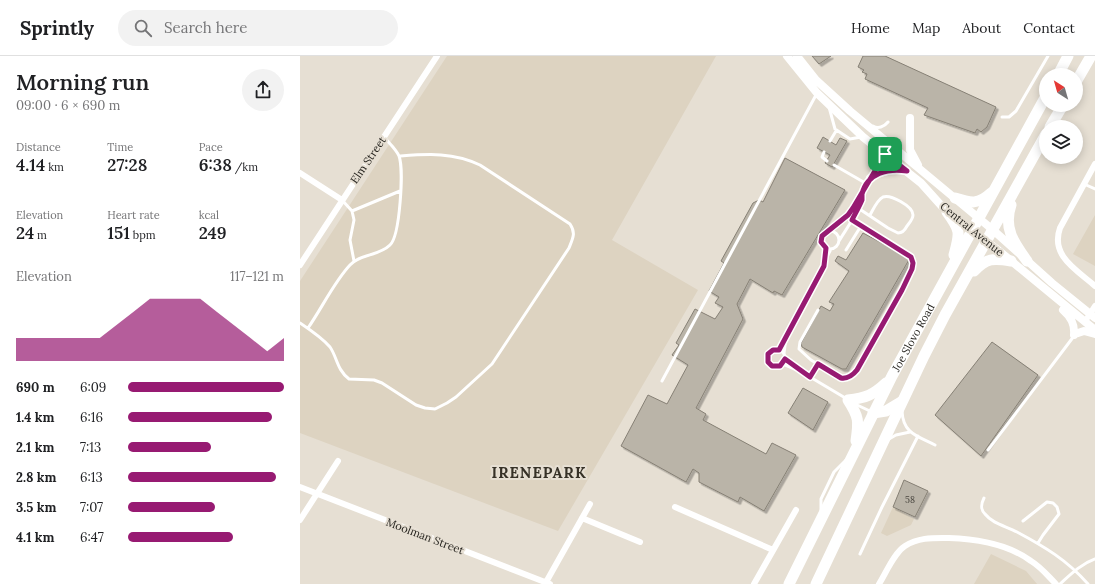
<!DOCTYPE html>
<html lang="en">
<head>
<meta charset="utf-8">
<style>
	body { margin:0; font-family:Lora,serif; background:#f2f2f2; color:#202124; height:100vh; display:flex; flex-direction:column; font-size:15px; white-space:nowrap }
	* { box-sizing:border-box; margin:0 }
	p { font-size:13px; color:#757577 }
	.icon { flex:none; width:22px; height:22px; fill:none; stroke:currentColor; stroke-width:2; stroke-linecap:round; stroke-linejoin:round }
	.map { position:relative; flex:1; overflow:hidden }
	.sheet { display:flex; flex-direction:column; background:#fff; width:300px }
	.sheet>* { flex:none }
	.needle { width:26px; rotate:323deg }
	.buttons { position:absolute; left:739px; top:12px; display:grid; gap:8px }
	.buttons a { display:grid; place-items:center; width:44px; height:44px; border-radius:50%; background:#fff; box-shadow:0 2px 10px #0003; font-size:20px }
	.pin { position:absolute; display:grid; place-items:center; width:34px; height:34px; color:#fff; margin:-17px; border-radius:8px; box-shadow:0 2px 6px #0006 }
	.round { display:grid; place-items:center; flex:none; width:42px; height:42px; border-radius:21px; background:#f2f2f2 }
	.overview { display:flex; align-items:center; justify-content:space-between; height:68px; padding:0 16px }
	h1 { font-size:22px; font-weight:600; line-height:30px }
	.metrics { display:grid; grid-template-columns:repeat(3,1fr); gap:6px; height:68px; padding:4px 16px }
	.metrics div { display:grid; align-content:center }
	.metrics b { font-size:17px; font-weight:600 }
	.metrics small { font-size:11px; font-weight:400 }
	.metrics p { font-size:11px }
	.chart { height:112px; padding:8px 16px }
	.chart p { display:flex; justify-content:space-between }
	.chart svg { width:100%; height:72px; margin-top:4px; fill:#971a72; opacity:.7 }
	ul { padding:0 16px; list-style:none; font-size:13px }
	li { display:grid; grid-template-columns:64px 48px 1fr; align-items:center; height:30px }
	li i { height:10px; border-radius:5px; background:#971a72 }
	header { display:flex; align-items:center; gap:24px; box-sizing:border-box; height:56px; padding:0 20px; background:#fff; border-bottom:1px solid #e0e0e0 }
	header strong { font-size:19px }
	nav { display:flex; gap:22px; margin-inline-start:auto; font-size:14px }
	.search { width:280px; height:36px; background:#f2f2f2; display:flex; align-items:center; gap:10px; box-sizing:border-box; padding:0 14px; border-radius:22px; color:#757577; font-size:15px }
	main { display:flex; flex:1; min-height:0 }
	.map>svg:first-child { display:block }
	.built { fill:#ddd3c1 }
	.building { fill:#bab4a8; stroke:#868075; filter:url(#shadow) }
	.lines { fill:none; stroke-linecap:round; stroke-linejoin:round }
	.service { stroke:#fff; stroke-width:3 }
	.minor { stroke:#fff; stroke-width:6 }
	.tertiary { stroke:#fff; stroke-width:8 }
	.trunk { stroke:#fff; stroke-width:11 }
	.route-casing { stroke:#fff; stroke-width:8 }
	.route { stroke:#971a72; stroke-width:5 }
	.labels { text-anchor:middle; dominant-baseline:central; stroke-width:4; stroke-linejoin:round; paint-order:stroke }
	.number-label { font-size:9px; fill:#4b4841 }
	.street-label { font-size:11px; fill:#26241f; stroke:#e6dfd3 }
	.district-label { font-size:15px; font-weight:bold; letter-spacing:1px; fill:#363127; stroke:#e6dfd3 }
</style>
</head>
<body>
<header>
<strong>Sprintly</strong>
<div class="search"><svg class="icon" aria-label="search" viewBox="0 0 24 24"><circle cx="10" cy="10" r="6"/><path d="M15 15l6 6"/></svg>Search here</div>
<nav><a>Home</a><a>Map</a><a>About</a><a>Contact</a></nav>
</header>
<main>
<section class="sheet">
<div class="overview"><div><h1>Morning run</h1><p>09:00 · 6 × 690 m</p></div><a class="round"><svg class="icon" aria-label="share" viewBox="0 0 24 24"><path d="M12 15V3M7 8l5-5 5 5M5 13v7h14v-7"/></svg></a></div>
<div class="metrics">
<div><p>Distance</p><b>4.14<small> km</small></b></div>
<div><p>Time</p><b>27:28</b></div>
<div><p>Pace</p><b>6:38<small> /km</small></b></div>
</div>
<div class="metrics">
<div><p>Elevation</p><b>24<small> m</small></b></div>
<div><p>Heart rate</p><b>151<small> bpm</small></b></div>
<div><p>kcal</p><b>249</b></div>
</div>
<div class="chart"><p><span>Elevation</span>117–121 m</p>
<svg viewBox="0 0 160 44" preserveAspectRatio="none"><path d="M0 44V30L10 30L20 30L30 30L40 30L50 30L60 22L70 14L80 6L90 6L100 6L110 6L120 14L130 22L140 30L150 38L160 30V44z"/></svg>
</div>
<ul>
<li><b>690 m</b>6:09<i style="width:100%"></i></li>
<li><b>1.4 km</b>6:16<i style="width:92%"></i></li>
<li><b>2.1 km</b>7:13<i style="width:53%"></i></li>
<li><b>2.8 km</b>6:13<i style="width:95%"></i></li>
<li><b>3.5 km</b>7:07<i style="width:56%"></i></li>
<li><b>4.1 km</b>6:47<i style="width:67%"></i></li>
</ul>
</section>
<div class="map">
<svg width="795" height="528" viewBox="0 0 795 528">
	<defs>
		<filter id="shadow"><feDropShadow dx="2.5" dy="2.5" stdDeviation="0" flood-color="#0004"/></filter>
	</defs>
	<rect width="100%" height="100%" fill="#e6dfd3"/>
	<path class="built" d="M147 0H416L312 184 398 234 258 475 0 377V225Z
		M795 159V210L773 198Z
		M593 451 614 463 611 469 587 480 581 477Z
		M691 498 726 515 737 528H674Z"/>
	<path class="building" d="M512 0H531L519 8Z
		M563 0H585L696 51 687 71 681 76 677 73 675 77 624 59 628 52 565 23 567 18 562 16 564 14 558 11Z
		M523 81 536 89 540 82 547 85 532 111 525 107 530 99 517 92Z
		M485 102 545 134 482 239 474 235 473 237 450 223 437 248 443 263 396 352 406 358 403 364 466 398 472 387 496 399 464 455 440 441 438 446 399 426V417L393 413 386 426 321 390 348 339 367 348 388 309 372 299 379 289 376 287 395 253 415 263 423 251 415 247 419 241 409 235 424 207 421 205 453 147 459 144 463 146Z
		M563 177 610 202 546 313H542L502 291 501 287 521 250 530 255 534 248 529 246 549 215 535 205 538 200 546 204Z
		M692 286 738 319 681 400 635 359Z
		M503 332 528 346 513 374 488 357Z
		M604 424 628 435 615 461 593 451Z"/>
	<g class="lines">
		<path class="service" d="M529 51 535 73 550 83 561 81
			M702 61H709L716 55 748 0
			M573 70C578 73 584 71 588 66
			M530 85 536 75
			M524 96 522 101 527 105
			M534 109 567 128
			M573 118 590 91
			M784 128 795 133
			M42 144 52 155 54 164 50 184 54 205
			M558 152 588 172 598 177C603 177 605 174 607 170 610 166 613 163 613 159 613 150 590 138 583 141 577 144 573 154 570 159
			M52 155 100 135
			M521 184a9 9 0 1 1 18 0a9 9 0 1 1-18 0Z
			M526 176 547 159 562 139 570 123
			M539 185C546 173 562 152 562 139
			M546 194 561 170
			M524 206 526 192
			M518 254 500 286 499 293 511 304 541 322C546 323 551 320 555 316 563 308 613 216 613 207 613 203 611 201 609 198L552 164
			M0 267C9 273 23 283 30 291 37 301 37 314 49 323L74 324 82 327 116 349 125 352 135 353 147 347 156 341 192 308 269 192C273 182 276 177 270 168L180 109C153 96 128 98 99 100
			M8 272C22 252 34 226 50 209 60 198 79 200 90 189 100 180 104 113 99 100 96 93 89 87 84 81
			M467 302a9 9 0 1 1 18 0a9 9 0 1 1-18 0Z
			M479 294 531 193
			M484 297 486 282
			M485 303 500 315 547 343
			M483 308 497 314
			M510 321 518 308
			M362 325 516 39
			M555 348 572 356
			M602 355C603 378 618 380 635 389
			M589 383 596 379 610 376
			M688 394 774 280
			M684 442C681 448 680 453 685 458 693 468 706 470 717 476 745 491 767 504 788 528
			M521 454V443L534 416 546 404
			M723 465 747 446 753 447 757 451 759 458 743 479 738 487
			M560 498 582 451 618 380
			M760 528C771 518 781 508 795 503"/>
		<path class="minor" d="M795 108 760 172C750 200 777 214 795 230
			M0 117 42 144
			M0 209 137 0
			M788 261 795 250
			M0 431 250 528
			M375 451 473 494
			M282 462 340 486
			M0 464 38 405
			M245 528 290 448
			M454 528 496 454
			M579 528C586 517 594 497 605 490 619 481 634 482 649 482 678 483 708 488 731 505 741 511 748 520 756 528"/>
		<path class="tertiary" d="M487 0 517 37 563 81 621 127 647 156 698 194 795 274
			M497 0 516 24 550 55 693 174 752 227 795 262
			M610 62V94L618 109
			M570 122C582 115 592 113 606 115
			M763 254C771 261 775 268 774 279
			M775 278 784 275 795 278"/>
		<g class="trunk">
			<path d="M758 19 768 0"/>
			<path d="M776 26 791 0"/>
			<path d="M750 71 763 49"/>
			<path d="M655 142C671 147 678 149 691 137"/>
			<path d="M711 149C703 172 714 187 727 205"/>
			<path d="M647 156C661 175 660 177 654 199"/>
			<path d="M674 215C687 202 693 202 711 205"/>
			<path d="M573 357 586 355 601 346"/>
			<path d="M556 385C559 365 559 361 548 344 566 342 573 339 586 327"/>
			<path id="s1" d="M489 528 592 320 746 40"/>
			<path d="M516 528 624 300 645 259 746 78"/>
		</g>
	</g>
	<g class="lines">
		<g class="route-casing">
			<path id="route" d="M585 98 553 152 548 159 522 180 521 186 526 192 524 210 479 294H473L468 298V306L472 310H480L485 303 510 321 518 308 541 322C548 323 553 319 557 314L602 234 612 213 613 207 611 201 552 164C555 158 559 151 562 144 562 142 562 140 562 138 567 117 588 112 607 115L585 98"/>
		</g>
		<use href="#route" class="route"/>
	</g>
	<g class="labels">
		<g class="number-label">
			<text x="610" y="443">58</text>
		</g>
		<g class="street-label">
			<text transform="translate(68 104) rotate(-56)">Elm Street</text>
			<text transform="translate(672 173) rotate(39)">Central Avenue</text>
			<text stroke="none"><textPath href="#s1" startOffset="276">Joe Slovo Road</textPath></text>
			<text transform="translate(125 480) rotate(21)">Moolman Street</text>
		</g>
		<g class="district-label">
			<text x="239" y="416">IRENEPARK</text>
		</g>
	</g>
</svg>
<div class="buttons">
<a><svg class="needle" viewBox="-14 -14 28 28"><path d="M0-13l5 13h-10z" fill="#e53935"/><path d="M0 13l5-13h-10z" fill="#757577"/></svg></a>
<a><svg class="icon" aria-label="layers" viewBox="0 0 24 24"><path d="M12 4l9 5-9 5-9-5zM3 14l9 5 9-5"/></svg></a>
</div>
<div class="pin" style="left:585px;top:98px;background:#1e9e55"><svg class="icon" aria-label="arrive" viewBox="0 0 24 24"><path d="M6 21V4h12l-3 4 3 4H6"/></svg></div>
</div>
</main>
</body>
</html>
